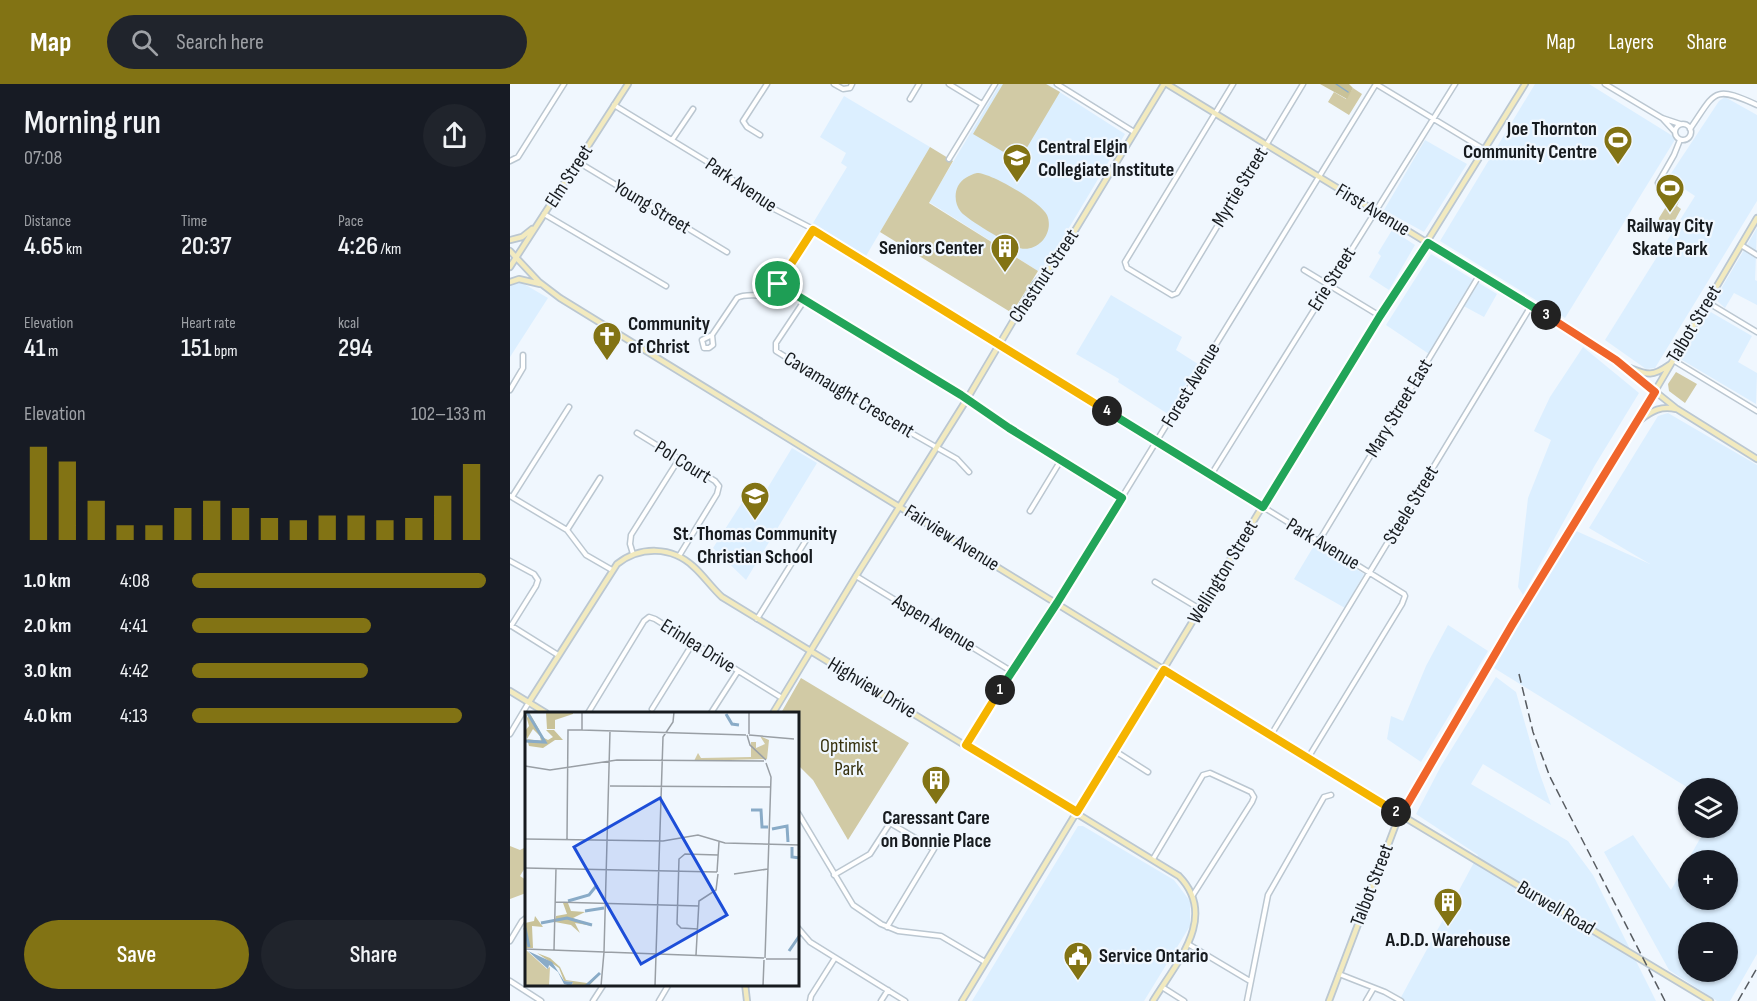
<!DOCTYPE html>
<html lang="en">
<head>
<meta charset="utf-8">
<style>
	body { margin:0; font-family:"Sofia Sans Condensed",sans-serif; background:#20242c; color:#f1f3f6; height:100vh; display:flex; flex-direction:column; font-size:22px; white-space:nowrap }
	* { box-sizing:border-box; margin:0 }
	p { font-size:20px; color:#9ea1a6 }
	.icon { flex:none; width:33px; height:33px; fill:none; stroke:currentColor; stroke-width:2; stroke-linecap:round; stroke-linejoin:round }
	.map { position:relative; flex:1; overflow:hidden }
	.panel { display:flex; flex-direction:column; background:#171b24; width:510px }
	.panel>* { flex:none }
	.buttons { position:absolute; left:1168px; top:694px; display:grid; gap:12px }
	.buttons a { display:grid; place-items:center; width:60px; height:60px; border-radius:50%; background:#171b24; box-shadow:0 2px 4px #0004; font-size:30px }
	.pin { position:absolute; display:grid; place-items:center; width:51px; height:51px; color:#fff; margin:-26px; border:3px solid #fff; border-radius:50%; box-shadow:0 2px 6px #0007 }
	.km { position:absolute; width:30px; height:30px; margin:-15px; border-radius:50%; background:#222; color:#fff; font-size:16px; line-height:30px; text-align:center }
	.round { display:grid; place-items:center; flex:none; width:63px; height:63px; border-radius:32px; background:#20242c }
	.overview { display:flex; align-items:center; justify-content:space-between; height:102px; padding:0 24px }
	h1 { font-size:33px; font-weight:600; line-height:45px }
	.stats { display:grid; grid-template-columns:repeat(3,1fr); gap:9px; height:102px; padding:6px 24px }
	.stats div { display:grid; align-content:center }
	.stats b { font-size:26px; font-weight:600 }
	.stats small { font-size:16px; font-weight:400 }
	.stats p { font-size:16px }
	.chart { height:168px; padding:12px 24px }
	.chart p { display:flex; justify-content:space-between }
	.chart svg { width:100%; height:108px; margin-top:6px; stroke:#827314; stroke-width:6 }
	.primary-button { display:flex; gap:12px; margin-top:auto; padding:12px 24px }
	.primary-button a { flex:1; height:69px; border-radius:36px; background:#827314; color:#fff; font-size:24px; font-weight:600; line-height:69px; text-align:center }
	.primary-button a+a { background:#20242c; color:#f1f3f6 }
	ul { padding:0 24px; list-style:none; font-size:20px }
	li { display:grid; grid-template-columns:96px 72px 1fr; align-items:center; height:45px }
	li i { height:15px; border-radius:8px; background:#827314 }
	header { display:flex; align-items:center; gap:36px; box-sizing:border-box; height:84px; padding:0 30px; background:#827314; color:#fff }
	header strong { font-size:28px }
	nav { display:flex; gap:33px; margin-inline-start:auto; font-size:21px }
	.search { width:420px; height:54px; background:#20242c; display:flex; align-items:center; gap:15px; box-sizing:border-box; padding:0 21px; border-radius:33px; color:#9ea1a6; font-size:22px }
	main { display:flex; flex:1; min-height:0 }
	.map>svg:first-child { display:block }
	.built { fill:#dcefff; fill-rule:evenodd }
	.green { fill:#d1caa5 }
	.forest { fill:#c9c298 }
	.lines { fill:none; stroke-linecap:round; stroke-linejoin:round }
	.stream { stroke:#89abc7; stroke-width:1.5 }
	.street-casing { stroke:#bbc7d1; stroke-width:7 }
	.secondary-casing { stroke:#bbc7d1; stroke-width:8 }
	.street { stroke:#fff; stroke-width:4 }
	.secondary { stroke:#f2eabf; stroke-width:4.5 }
	.rail { stroke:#575b60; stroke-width:1.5; stroke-dasharray:9 4.5; stroke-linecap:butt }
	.split-1-casing { stroke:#fff; stroke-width:12 }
	.split-2-casing { stroke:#fff; stroke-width:12 }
	.split-3-casing { stroke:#fff; stroke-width:12 }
	.split-4-casing { stroke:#fff; stroke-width:12 }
	.split-5-casing { stroke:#fff; stroke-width:12 }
	.split-1 { stroke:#22a559; stroke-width:8 }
	.split-2 { stroke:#f5b400; stroke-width:8 }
	.split-3 { stroke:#f0652b; stroke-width:8 }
	.split-4 { stroke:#22a559; stroke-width:8 }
	.split-5 { stroke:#f5b400; stroke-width:8 }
	.labels { text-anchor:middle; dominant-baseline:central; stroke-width:4.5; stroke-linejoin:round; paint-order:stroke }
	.poi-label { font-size:20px; font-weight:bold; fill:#171b1f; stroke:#f0f7fe }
	.street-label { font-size:20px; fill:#171b1f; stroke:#f0f7fe }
	.park-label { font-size:20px; fill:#352f0c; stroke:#f0f7fe }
	.inset-river { fill:none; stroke:#89abc7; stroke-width:3 }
	.inset-road { fill:none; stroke:#999fa5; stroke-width:1.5 }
	.view { fill:#1d4ed8; fill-opacity:0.15; stroke:#1d4ed8; stroke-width:3 }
	.inset-edge { fill:none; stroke:#171b1f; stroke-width:3 }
</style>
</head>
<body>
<header>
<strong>Map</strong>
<div class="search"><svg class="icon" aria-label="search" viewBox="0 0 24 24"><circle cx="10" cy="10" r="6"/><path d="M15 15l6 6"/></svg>Search here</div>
<nav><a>Map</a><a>Layers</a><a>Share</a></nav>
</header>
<main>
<section class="panel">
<div class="overview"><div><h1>Morning run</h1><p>07:08</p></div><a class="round"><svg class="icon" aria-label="share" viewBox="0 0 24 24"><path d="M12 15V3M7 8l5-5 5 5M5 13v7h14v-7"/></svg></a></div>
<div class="stats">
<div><p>Distance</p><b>4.65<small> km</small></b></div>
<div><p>Time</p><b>20:37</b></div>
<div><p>Pace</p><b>4:26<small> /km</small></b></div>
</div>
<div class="stats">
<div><p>Elevation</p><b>41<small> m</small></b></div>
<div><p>Heart rate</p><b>151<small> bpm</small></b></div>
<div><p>kcal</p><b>294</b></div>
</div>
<div class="chart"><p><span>Elevation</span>102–133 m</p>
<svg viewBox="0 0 160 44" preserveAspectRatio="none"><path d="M5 44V6M15 44V12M25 44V28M35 44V38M45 44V38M55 44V31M65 44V28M75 44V31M85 44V35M95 44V36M105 44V34M115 44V34M125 44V36M135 44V35M145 44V26M155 44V13"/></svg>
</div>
<ul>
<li><b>1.0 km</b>4:08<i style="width:100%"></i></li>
<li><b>2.0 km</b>4:41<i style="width:61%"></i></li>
<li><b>3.0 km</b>4:42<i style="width:60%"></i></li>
<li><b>4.0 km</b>4:13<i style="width:92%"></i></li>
</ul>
<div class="primary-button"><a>Save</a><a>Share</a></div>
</section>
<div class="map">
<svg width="1247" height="917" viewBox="0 0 1247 917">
	<rect width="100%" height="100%" fill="#f0f7fe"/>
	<path class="built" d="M490 0H537L615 50 541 174 528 187 419 118Z
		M1025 0H1079L1166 54 1055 234 930 157Z
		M334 12 420 63 356 172 303 139 337 83 331 79 336 69 310 53Z
		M1215 13 1247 31V117L1145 284 1136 285 1095 256 1185 112 1158 94 1209 17Z
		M915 56 957 80 914 148 874 126Z
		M1247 144 1245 196 1247 197V221L1224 209 1215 224 1205 215Z
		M882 146 905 161 879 206 859 193 871 172 868 169Z
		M921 170 987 210 974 233 948 219 919 270 876 241Z
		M9 197 38 214 0 273V200L2 198Z
		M601 211 672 253 666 266 688 280 658 330 608 298 609 295 566 270Z
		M1199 227 1242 252 1228 278 1247 289 1246 320 1172 276V273Z
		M1073 263 1129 309 1085 381 1013 511 1008 503 1018 414 1041 356 1024 347 1040 313Z
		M1158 329 1247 381V870L1220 917H1207L1159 886 1094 768 1123 751 1161 806 1196 744H1218V705H1180L984 584 1064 446 1140 480 1079 444 1148 332ZM1179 777H1218V816H1179ZM1179 849H1218V888H1179Z
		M282 364 307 379 236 496 203 464 240 406 252 413Z
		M805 460 854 490 835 524 784 495Z
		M938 541 978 567 911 678 877 655 881 632 893 637 916 582Z
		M986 593 1006 608 1028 685 1041 721 973 680 961 700 1058 757 1083 791 1146 917H889L968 771 906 730 931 682Z
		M568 742H573L664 796 680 817V842L634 917H462Z"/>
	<path class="green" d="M493 0H536L550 8 509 77 463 50Z
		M843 4 852 10 839 31 818 18 824 8 836 15Z
		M420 63 443 77 419 119 528 187 502 229 370 148Z
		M467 89C481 89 531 118 537 131 545 150 526 171 506 163 496 158 458 136 451 128 445 121 444 110 448 102 452 95 459 91 467 89Z
		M1167 105 1173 109 1167 122 1171 125 1159 147 1154 142 1150 143 1148 140 1149 134Z
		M1166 288 1187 300 1175 319 1159 307 1158 300Z
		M291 594 399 659 338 756 303 696 288 681V629H271Z
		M0 762 10 766 16 763V782L10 792 16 796V809L0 815Z"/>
	<path class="forest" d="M810 0H839L843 4 837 15Z"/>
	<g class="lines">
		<path class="stream" d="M826 0 838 8"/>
		<g class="street-casing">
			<path id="street" d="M324 0 333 5 340 4 342 0
				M439 0 472 20
				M547 0 624 48
				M723 0 615 178 617 184 662 211 667 209 793 0
				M866 0 975 66
				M1095 0 1152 34 1170 40
				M400 15 409 0
				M104 21 214 88 243 114 303 145 894 510 895 512 892 520 798 674
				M1152 34 1164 47
				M1165 48a8 8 0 1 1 16 0a8 8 0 1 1-16 0Z
				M1180 45C1205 9 1202 0 1247 21
				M250 51 237 43 233 37 257 0
				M162 56 183 25
				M439 75 485 0
				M0 77 8 73 54 0
				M68 78 217 168
				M1150 105 1148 99 1164 71 1170 56
				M34 130 156 202
				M1231 161 1247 171
				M794 186 870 232
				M268 200 457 315 499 344 612 414
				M294 217 266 259V267L373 333 447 375 459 388
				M1197 218 1247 248
				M202 251 203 261 199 264H194L192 256 202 251 227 214C238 208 251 215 261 208L303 145
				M1163 276 1247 327
				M0 306 13 284V271
				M127 349 205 397 209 402 207 410 169 472
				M701 391 945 0
				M0 412 57 446 76 471 102 486
				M2 413 59 323
				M520 427 551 376
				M57 446 90 394
				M809 457 970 190
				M123 470 120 460 121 451 169 375
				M0 477 24 490 28 496 26 502 1 542
				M346 492 501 587
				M645 498 690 525
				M247 535 298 453
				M0 541 48 571
				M142 625 183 559
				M78 629 134 537 139 533 145 535 272 614
				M201 629 228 587
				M0 650 19 618
				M761 651 1021 222
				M456 661 501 587 547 519 866 0
				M605 667 638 688
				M288 729 343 821 371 840 388 847 431 852 475 878
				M643 775 693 691 700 689 741 708 744 713 742 718 683 811
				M324 791 360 770 380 739 424 765 377 843
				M288 844 300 858 395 917
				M0 857 12 837 16 834
				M678 860 740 897
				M829 890 875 908 891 917
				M0 897 31 917
				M652 903 674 917
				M83 917 94 900
				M149 917 159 900
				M300 917 301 912 325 874
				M371 917 378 906
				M737 917 758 811 814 713 821 711
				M856 917 863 905"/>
		</g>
		<g class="secondary-casing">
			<path id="secondary" d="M657 0 1080 258 1106 276 1167 325 1247 375
				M0 156 12 153 22 145
				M0 167 29 198 50 214 851 707 1200 917
				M0 183 118 0
				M0 198 9 195 30 200
				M1120 284C1138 291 1142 293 1159 281
				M1130 336C1143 326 1151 322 1166 325
				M0 607 36 629
				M19 618 107 480C130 462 162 462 184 483 194 492 202 504 212 513L669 792C709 833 666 879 643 917
				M263 629 346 492 457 315 525 200 547 176 654 0
				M235 900 237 917
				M452 917 752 423 1015 0
				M819 917 886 740 1002 541 1145 307 1247 134"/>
		</g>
		<use href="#street" class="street"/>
		<use href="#secondary" class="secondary"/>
		<path class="rail" d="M1009 590 1023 648 1040 693 1155 917
			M1228 917 1247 884"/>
	</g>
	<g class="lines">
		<g class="split-1-casing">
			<path id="split-1" d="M268 200 451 311 499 344 612 414 547 519 490 606"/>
		</g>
		<g class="split-2-casing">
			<path id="split-2" d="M490 606 456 661 567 728 654 586 886 728"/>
		</g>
		<g class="split-3-casing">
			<path id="split-3" d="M886 728 891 731 1002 541 1145 308 1106 276 1036 231"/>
		</g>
		<g class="split-4-casing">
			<path id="split-4" d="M597 327 753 423 870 232 918 159 1036 231"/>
		</g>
		<g class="split-5-casing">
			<path id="split-5" d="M268 200 303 146 597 327"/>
		</g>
		<use href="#split-1" class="split-1"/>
		<use href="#split-2" class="split-2"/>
		<use href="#split-3" class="split-3"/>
		<use href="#split-4" class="split-4"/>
		<use href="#split-5" class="split-5"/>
	</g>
	<defs>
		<g id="stadium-pin" transform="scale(1.5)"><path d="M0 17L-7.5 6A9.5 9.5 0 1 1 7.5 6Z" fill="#827314" stroke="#f0f7fe"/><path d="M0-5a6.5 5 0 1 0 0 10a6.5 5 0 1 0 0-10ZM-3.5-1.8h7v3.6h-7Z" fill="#fff"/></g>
		<g id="school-pin" transform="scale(1.5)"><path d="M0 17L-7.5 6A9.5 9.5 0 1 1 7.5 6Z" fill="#827314" stroke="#f0f7fe"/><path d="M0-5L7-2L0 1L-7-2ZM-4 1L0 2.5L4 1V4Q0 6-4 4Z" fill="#fff"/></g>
		<g id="building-pin" transform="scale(1.5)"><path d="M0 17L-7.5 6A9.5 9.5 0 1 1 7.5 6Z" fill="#827314" stroke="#f0f7fe"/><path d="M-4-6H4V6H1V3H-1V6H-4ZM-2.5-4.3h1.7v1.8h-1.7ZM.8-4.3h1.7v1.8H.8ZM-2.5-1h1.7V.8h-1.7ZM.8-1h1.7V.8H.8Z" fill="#fff"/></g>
		<g id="church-pin" transform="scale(1.5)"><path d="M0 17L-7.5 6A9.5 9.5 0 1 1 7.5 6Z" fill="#827314" stroke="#f0f7fe"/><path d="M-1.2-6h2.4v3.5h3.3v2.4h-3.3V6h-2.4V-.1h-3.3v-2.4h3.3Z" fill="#fff"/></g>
		<g id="civic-pin" transform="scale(1.5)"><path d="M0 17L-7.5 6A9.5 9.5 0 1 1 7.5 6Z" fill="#827314" stroke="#f0f7fe"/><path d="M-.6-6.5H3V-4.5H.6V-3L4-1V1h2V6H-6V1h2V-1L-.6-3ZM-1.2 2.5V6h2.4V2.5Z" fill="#fff"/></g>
	</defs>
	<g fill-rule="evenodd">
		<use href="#stadium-pin" x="1108" y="56"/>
		<use href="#school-pin" x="507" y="74"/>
		<use href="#stadium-pin" x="1160" y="104"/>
		<use href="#building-pin" x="495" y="164"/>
		<use href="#church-pin" x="97" y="252"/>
		<use href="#school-pin" x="245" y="412"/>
		<use href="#building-pin" x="426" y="696"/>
		<use href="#building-pin" x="938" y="818"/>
		<use href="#civic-pin" x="568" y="872"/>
	</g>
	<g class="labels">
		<g class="poi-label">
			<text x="1087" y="45" text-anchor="end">Joe Thornton<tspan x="1087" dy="23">Community Centre</tspan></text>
			<text x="528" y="63" text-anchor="start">Central Elgin<tspan x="528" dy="23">Collegiate Institute</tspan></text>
			<text x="1160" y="142">Railway City<tspan x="1160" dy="23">Skate Park</tspan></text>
			<text x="474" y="164" text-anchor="end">Seniors Center</text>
			<text x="118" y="240" text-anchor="start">Community<tspan x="118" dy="23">of Christ</tspan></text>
			<text x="245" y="450">St. Thomas Community<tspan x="245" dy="23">Christian School</tspan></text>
			<text x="426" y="734">Caressant Care<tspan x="426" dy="23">on Bonnie Place</tspan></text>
			<text x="938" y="856">A.D.D. Warehouse</text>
			<text x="589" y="872" text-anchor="start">Service Ontario</text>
		</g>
		<g class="street-label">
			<text transform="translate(59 92) rotate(-57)">Elm Street</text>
			<text transform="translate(231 101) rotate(34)">Park Avenue</text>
			<text transform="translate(730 103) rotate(-59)">Myrtie Street</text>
			<text transform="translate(142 123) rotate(31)">Young Street</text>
			<text transform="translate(863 126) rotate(31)">First Avenue</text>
			<text transform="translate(534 192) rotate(-56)">Chestnut Street</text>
			<text transform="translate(822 195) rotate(-58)">Erie Street</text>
			<text transform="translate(1184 240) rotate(-59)">Talbot Street</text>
			<text transform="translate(681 301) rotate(-59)">Forest Avenue</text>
			<text transform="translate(339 311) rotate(31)">Cavamaught Crescent</text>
			<text transform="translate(889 324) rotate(-59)">Mary Street East</text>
			<text transform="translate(173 378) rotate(32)">Pol Court</text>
			<text transform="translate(901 421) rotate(-59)">Steele Street</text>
			<text transform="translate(442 454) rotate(32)">Fairview Avenue</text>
			<text transform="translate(813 460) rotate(31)">Park Avenue</text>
			<text transform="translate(713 488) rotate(-59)">Wellington Street</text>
			<text transform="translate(424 539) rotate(31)">Aspen Avenue</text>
			<text transform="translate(188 562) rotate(32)">Erinlea Drive</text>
			<text transform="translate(362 604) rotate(31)">Highview Drive</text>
			<text transform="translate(862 801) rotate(-69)">Talbot Street</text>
			<text transform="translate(1046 824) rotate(31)">Burwell Road</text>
		</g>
		<g class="park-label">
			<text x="339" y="662">Optimist<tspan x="339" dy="23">Park</tspan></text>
		</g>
	</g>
	<g transform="translate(15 628)">
		<rect width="274" height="274" fill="#f0f7fe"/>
		<path d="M235 24 244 28 242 47 169 49 173 41 176 46 226 45V30H231V36L240 32ZM0 237 22 257 25 255 24 274H0Z" fill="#d1caa5"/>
		<path d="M0 0 3 6V3L4 0 15 19V24L8 17 2 27 16 29 15 24 23 28 28 25 21 18H29L38 28H30L18 36 4 34 0 19 4 14ZM21 0H48V2L30 8V17H22ZM38 191H43L46 199 60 200 48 206 68 214 50 211 55 221 46 213 30 210 31 204 42 202ZM10 204 18 215 7 214 8 236H0V211L9 209ZM12 241 25 246 35 255 41 268 62 271 75 262 64 274H46L48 270 39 269 34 256Z" fill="#c9c298"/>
		<path d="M3 239 27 250 39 269 48 270 46 274 39 272 33 260 24 253 23 257Z" fill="#89abc7"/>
		<path class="inset-river" d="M201 2 207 12 214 13M0 29 20 30 2 0M226 98H236L237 115H243M247 117 262 114 263 130M267 135V145L275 146M43 189 64 183 72 173M60 199 79 196M16 211 42 206 67 213M0 216 4 235M264 239 275 223M61 274 75 261"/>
		<path class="inset-road" d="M57 0V18L221 23M224 0V22M222 23 225 33 241 48M224 23 269 27M0 54 25 58 92 48 239 49M85 74 245 75M0 127 138 129 173 123 200 131 275 133M42 128 43 18H57M0 156 192 160M192 160 194 130M209 162 243 157M30 190 174 194M173 217 156 216 152 212 154 147 160 142 193 143M0 237 239 246M29 238 31 156M79 240 85 19M171 243 174 189 191 178 193 162M240 246 246 65 241 51M241 247H275M76 274 79 240M130 274 138 25 148 10 149 0M238 274 239 248"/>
		<path class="view" d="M135 86 202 203 116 252 49 135Z"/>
		<rect width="274" height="274" class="inset-edge"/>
	</g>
</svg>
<div class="buttons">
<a><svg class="icon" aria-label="layers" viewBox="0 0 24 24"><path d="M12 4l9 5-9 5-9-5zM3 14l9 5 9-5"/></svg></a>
<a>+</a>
<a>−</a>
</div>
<div class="pin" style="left:268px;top:200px;background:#1e9e55"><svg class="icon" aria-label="arrive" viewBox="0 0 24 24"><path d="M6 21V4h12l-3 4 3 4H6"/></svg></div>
<b class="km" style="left:490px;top:606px">1</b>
<b class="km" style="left:886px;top:728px">2</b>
<b class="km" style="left:1036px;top:231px">3</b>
<b class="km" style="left:597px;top:327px">4</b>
</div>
</main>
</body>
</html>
